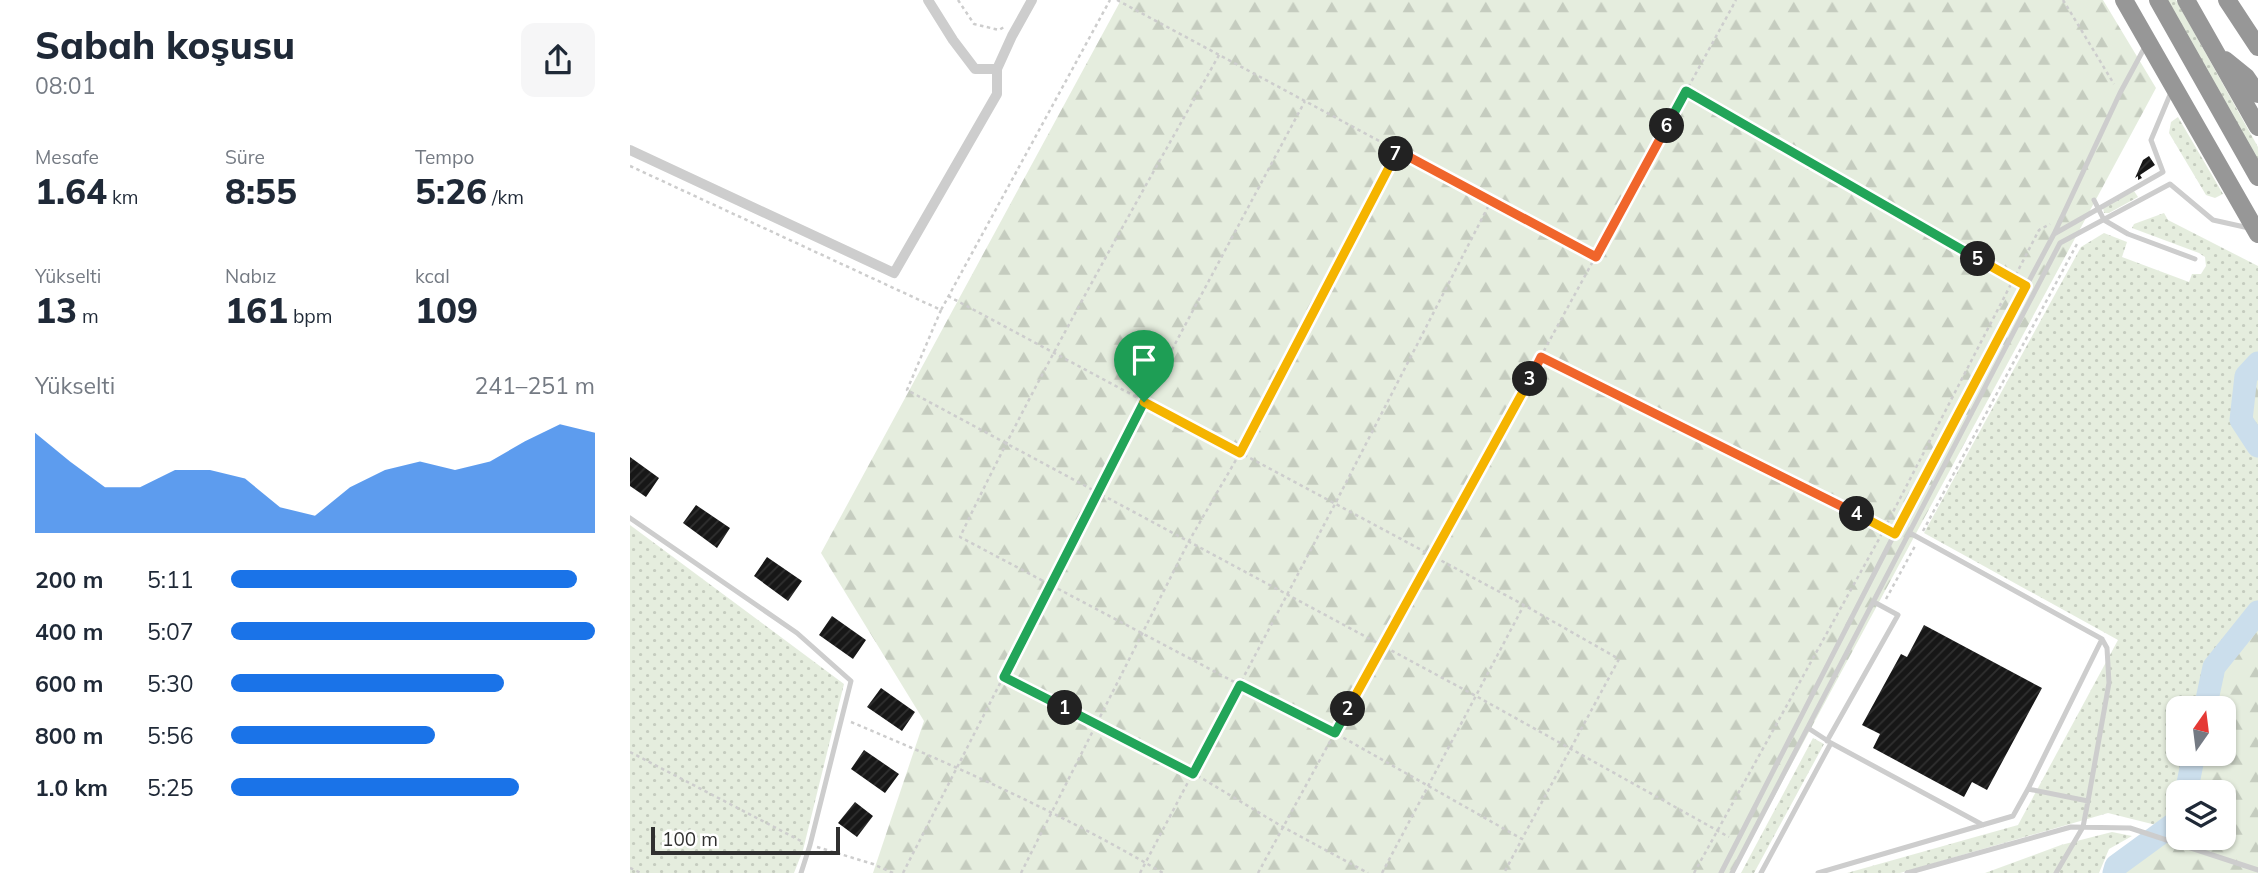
<!DOCTYPE html>
<html lang="tr">
<head>
<meta charset="utf-8">
<style>
	body { margin:0; font-family:Mulish,sans-serif; background:#f6f6f7; color:#1f2937; height:100vh; display:flex; flex-direction:column; font-size:26px; white-space:nowrap }
	* { box-sizing:border-box; margin:0 }
	p { font-size:23px; color:#747a83 }
	.icon { flex:none; width:38px; height:38px; fill:none; stroke:currentColor; stroke-width:2; stroke-linecap:round; stroke-linejoin:round }
	.map { position:relative; flex:1; overflow:hidden }
	.sheet { display:flex; flex-direction:column; background:#fff; width:630px }
	.sheet>* { flex:none }
	.needle { width:46px; rotate:14deg }
	.fabs { position:absolute; left:1536px; top:696px; display:grid; gap:14px }
	.fabs a { display:grid; place-items:center; width:70px; height:70px; border-radius:14px; background:#fff; box-shadow:0 2px 5px #0004; font-size:35px }
	.scale { position:absolute; left:21px; bottom:18px; width:189px; box-sizing:border-box; padding-left:7px; border:4px solid #303030; border-top:0; font-size:19px; line-height:24px; white-space:nowrap; color:#303030; -webkit-text-stroke:5px #fff; paint-order:stroke }
	.pin { position:absolute; display:grid; place-items:center; width:60px; height:60px; color:#fff; margin:-72px -30px; border-radius:50% 50% 50% 0; rotate:-45deg; box-shadow:0 0 7px #0007 }
	.pin .icon { rotate:45deg }
	.km { position:absolute; width:35px; height:35px; margin:-18px; border-radius:50%; background:#222; color:#fff; font-size:19px; line-height:35px; text-align:center }
	.round { display:grid; place-items:center; flex:none; width:74px; height:74px; border-radius:14px; background:#f6f6f7 }
	.headline { display:flex; align-items:center; justify-content:space-between; height:119px; padding:0 35px }
	h1 { font-size:38px; font-weight:800; line-height:52px }
	.metrics { display:grid; grid-template-columns:repeat(3,1fr); gap:10px; height:119px; padding:7px 35px }
	.metrics div { display:grid; align-content:center }
	.metrics b { font-size:35px; font-weight:800 }
	.metrics small { font-size:19px; font-weight:400 }
	.metrics p { font-size:19px }
	.chart { height:196px; padding:14px 35px }
	.chart p { display:flex; justify-content:space-between }
	.chart svg { width:100%; height:126px; margin-top:7px; fill:#1a73e8; opacity:.7 }
	ul { padding:0 35px; list-style:none; font-size:23px }
	li { display:grid; grid-template-columns:112px 84px 1fr; align-items:center; height:52px }
	li i { height:18px; border-radius:9px; background:#1a73e8 }
	main { display:flex; flex:1; min-height:0 }
	.map>svg:first-child { display:block }
	.grass { fill:url(#grass-dots) }
	.forest { fill:url(#forest-firs) }
	.lines { fill:none; stroke-linecap:round; stroke-linejoin:round }
	.river { stroke:#cbdeec; stroke-width:23 }
	.building { fill:url(#building-hatch) }
	.path { stroke:#cdcdcd; stroke-width:2.5; stroke-dasharray:3.5 3.5; stroke-linecap:butt }
	.lane { stroke:#cdcdcd; stroke-width:5 }
	.street { stroke:#cdcdcd; stroke-width:10 }
	.highway { stroke:#979797; stroke-width:18 }
	.split-1-casing { stroke:#fff; stroke-width:14 }
	.split-2-casing { stroke:#fff; stroke-width:14 }
	.split-3-casing { stroke:#fff; stroke-width:14 }
	.split-4-casing { stroke:#fff; stroke-width:14 }
	.split-5-casing { stroke:#fff; stroke-width:14 }
	.split-6-casing { stroke:#fff; stroke-width:14 }
	.split-7-casing { stroke:#fff; stroke-width:14 }
	.split-8-casing { stroke:#fff; stroke-width:14 }
	.split-1 { stroke:#22a559; stroke-width:9 }
	.split-2 { stroke:#22a559; stroke-width:9 }
	.split-3 { stroke:#f5b400; stroke-width:9 }
	.split-4 { stroke:#f0652b; stroke-width:9 }
	.split-5 { stroke:#f5b400; stroke-width:9 }
	.split-6 { stroke:#22a559; stroke-width:9 }
	.split-7 { stroke:#f0652b; stroke-width:9 }
	.split-8 { stroke:#f5b400; stroke-width:9 }
</style>
</head>
<body>
<main>
<section class="sheet">
<div class="headline"><div><h1>Sabah koşusu</h1><p>08:01</p></div><a class="round"><svg class="icon" aria-label="share" viewBox="0 0 24 24"><path d="M12 15V3M7 8l5-5 5 5M5 13v7h14v-7"/></svg></a></div>
<div class="metrics">
<div><p>Mesafe</p><b>1.64<small> km</small></b></div>
<div><p>Süre</p><b>8:55</b></div>
<div><p>Tempo</p><b>5:26<small> /km</small></b></div>
</div>
<div class="metrics">
<div><p>Yükselti</p><b>13<small> m</small></b></div>
<div><p>Nabız</p><b>161<small> bpm</small></b></div>
<div><p>kcal</p><b>109</b></div>
</div>
<div class="chart"><p><span>Yükselti</span>241–251 m</p>
<svg viewBox="0 0 160 44" preserveAspectRatio="none"><path d="M0 44V9L10 19L20 28L30 28L40 22L50 22L60 25L70 35L80 38L90 28L100 22L110 19L120 22L130 19L140 12L150 6L160 9V44z"/></svg>
</div>
<ul>
<li><b>200 m</b>5:11<i style="width:95%"></i></li>
<li><b>400 m</b>5:07<i style="width:100%"></i></li>
<li><b>600 m</b>5:30<i style="width:75%"></i></li>
<li><b>800 m</b>5:56<i style="width:56%"></i></li>
<li><b>1.0 km</b>5:25<i style="width:79%"></i></li>
</ul>
</section>
<div class="map">
<svg width="1628" height="873" viewBox="0 0 1628 873">
	<defs>
		<pattern id="grass-dots" width="8" height="8" patternUnits="userSpaceOnUse" patternTransform="scale(1.75)"><rect width="8" height="8" fill="#e5edde"/><path d="M2 2h.1M6 6h.1" fill="none" stroke="#c5ccbf" stroke-width="1.8" stroke-linecap="round"/></pattern>
		<pattern id="forest-firs" width="22" height="20" patternUnits="userSpaceOnUse" patternTransform="scale(1.75)"><rect width="22" height="20" fill="#e5edde"/><path d="M5 1l3.5 6h-7zM16 11l3.5 6h-7z" fill="#c5ccbf"/></pattern>
		<pattern id="building-hatch" width="6" height="6" patternUnits="userSpaceOnUse" patternTransform="scale(1.75)"><rect width="6" height="6" fill="#171717"/><path d="M-1 1l2-2M0 6l6-6M5 7l2-2" fill="none" stroke="#303030"/></pattern>
	</defs>
	<rect width="100%" height="100%" fill="#fff"/>
	<path class="grass" d="M1537 0H1546L1628 147V162Z
		M1548 117 1593 194 1585 198 1576 195 1539 133 1541 122Z
		M1504 191 1508 197 1479 213H1474L1473 208Z
		M1534 213 1538 220 1628 266V363L1616 376 1611 420 1628 446V612L1584 667 1575 709H1549V754H1564L1556 793H1549V820L1538 828 1478 813 1270 873H1217L1388 825 1488 640 1294 533 1451 247 1474 233 1497 242 1492 257 1559 282 1562 274H1571L1576 266 1575 257 1569 253 1502 228 1504 224Z
		M0 525 214 684 173 850 164 873H0Z
		M1183 738 1194 744 1124 873H1111Z
		M1482 832 1502 836 1479 849 1469 873H1355L1431 845Z"/>
	<path class="forest" d="M491 0H1473L1526 88 1103 873H243L294 721 191 553Z
		M1628 363V446L1611 420 1616 376Z
		M1628 612V873H1484L1486 866 1549 820V838H1594V793H1556L1564 754H1594V709H1575L1584 667Z"/>
	<g class="lines">
		<path class="river" d="M1628 363 1616 376 1611 420 1628 446
			M1575 709 1584 667 1628 612
			M1556 793 1564 754
			M1484 873 1486 866 1549 820"/>
	</g>
	<path class="building" d="M1519 156 1525 165 1510 175 1512 178 1508 180V176L1505 178 1513 160Z
		M0 457 29 478 16 497 0 486Z
		M66 505 100 528 87 548 53 523Z
		M137 557 172 581 158 601 124 576Z
		M202 616 236 640 223 659 189 635Z
		M1294 625 1412 688 1357 790 1342 782 1334 797 1243 748 1250 734 1232 725 1271 654 1277 657Z
		M251 688 285 712 272 731 237 707Z
		M234 750 269 774 255 793 221 769Z
		M225 802 243 816 227 837 208 823Z"/>
	<g class="lines">
		<path class="path" d="M328 0 344 24 369 30 374 27
			M487 0 965 257
			M1433 0 1484 84
			M589 55C500 214 409 372 330 537L610 685 705 733 892 839 874 873
			M1056 91 1390 283
			M0 166 311 310 480 0
			M318 296 894 605 989 659 892 839
			M311 310 277 390 846 696 1099 837
			M911 357 1253 527
			M1293 531 1447 244
			M1256 599 1285 546
			M374 677 563 773 653 827 738 873
			M221 722C328 767 433 814 533 873
			M0 752 171 841
			M187 847 243 864 263 873
			M0 868 11 873
			M273 873 514 402 675 101
			M391 873 559 541 610 453 768 151
			M510 873 705 504 861 201
			M628 873 1106 0
			M752 873 894 605
			M1064 873 1249 539 1409 230 1420 224"/>
		<path class="lane" d="M1464 200 1474 220 1498 234 1565 259
			M1424 234 1533 172 1521 140 1542 90
			M0 518 167 633 221 681 180 845 171 873
			M1280 533 1472 639 1477 648 1479 683 1458 801 1453 827 1426 873
			M1178 728 1201 743 1353 825
			M1197 741 1268 615 1244 602
			M1398 789 1458 801
			M1091 873 1265 533 1424 234 1490 93 1516 45
			M1102 873 1430 243 1540 184 1583 220 1619 228
			M1131 873 1201 743
			M1188 873 1383 816 1398 789 1472 639
			M1277 873 1441 827 1500 828 1628 870"/>
		<path class="street" d="M298 0 323 40 345 69H367
			M0 150 264 273 367 94V69L382 36 402 0"/>
		<path class="highway" d="M1494 0 1628 234
			M1528 0 1628 177
			M1556 0 1628 127
			M1597 0 1628 47
			M1595 60 1616 77 1628 94"/>
	</g>
	<g class="lines">
		<g class="split-1-casing">
			<path id="split-1" d="M435 708 374 677 514 402"/>
		</g>
		<g class="split-2-casing">
			<path id="split-2" d="M435 708 563 774 610 685 705 733 718 709"/>
		</g>
		<g class="split-3-casing">
			<path id="split-3" d="M718 709 900 379"/>
		</g>
		<g class="split-4-casing">
			<path id="split-4" d="M900 379 911 357 1227 514"/>
		</g>
		<g class="split-5-casing">
			<path id="split-5" d="M1227 514 1265 534 1396 286 1348 259"/>
		</g>
		<g class="split-6-casing">
			<path id="split-6" d="M1037 126 1056 91 1348 259"/>
		</g>
		<g class="split-7-casing">
			<path id="split-7" d="M766 154 768 151 966 257 1037 126"/>
		</g>
		<g class="split-8-casing">
			<path id="split-8" d="M514 402 610 453 766 154"/>
		</g>
		<use href="#split-1" class="split-1"/>
		<use href="#split-2" class="split-2"/>
		<use href="#split-3" class="split-3"/>
		<use href="#split-4" class="split-4"/>
		<use href="#split-5" class="split-5"/>
		<use href="#split-6" class="split-6"/>
		<use href="#split-7" class="split-7"/>
		<use href="#split-8" class="split-8"/>
	</g>
</svg>
<div class="fabs">
<a><svg class="needle" viewBox="-14 -14 28 28"><path d="M0-13l5 13h-10z" fill="#e53935"/><path d="M0 13l5-13h-10z" fill="#747a83"/></svg></a>
<a><svg class="icon" aria-label="layers" viewBox="0 0 24 24"><path d="M12 4l9 5-9 5-9-5zM3 14l9 5 9-5"/></svg></a>
</div>
<div class="scale">100 m</div>
<div class="pin" style="left:514px;top:402px;background:#1e9e55"><svg class="icon" aria-label="arrive" viewBox="0 0 24 24"><path d="M6 21V4h12l-3 4 3 4H6"/></svg></div>
<b class="km" style="left:435px;top:708px">1</b>
<b class="km" style="left:718px;top:709px">2</b>
<b class="km" style="left:900px;top:379px">3</b>
<b class="km" style="left:1227px;top:514px">4</b>
<b class="km" style="left:1348px;top:259px">5</b>
<b class="km" style="left:1037px;top:126px">6</b>
<b class="km" style="left:766px;top:154px">7</b>
</div>
</main>
</body>
</html>
